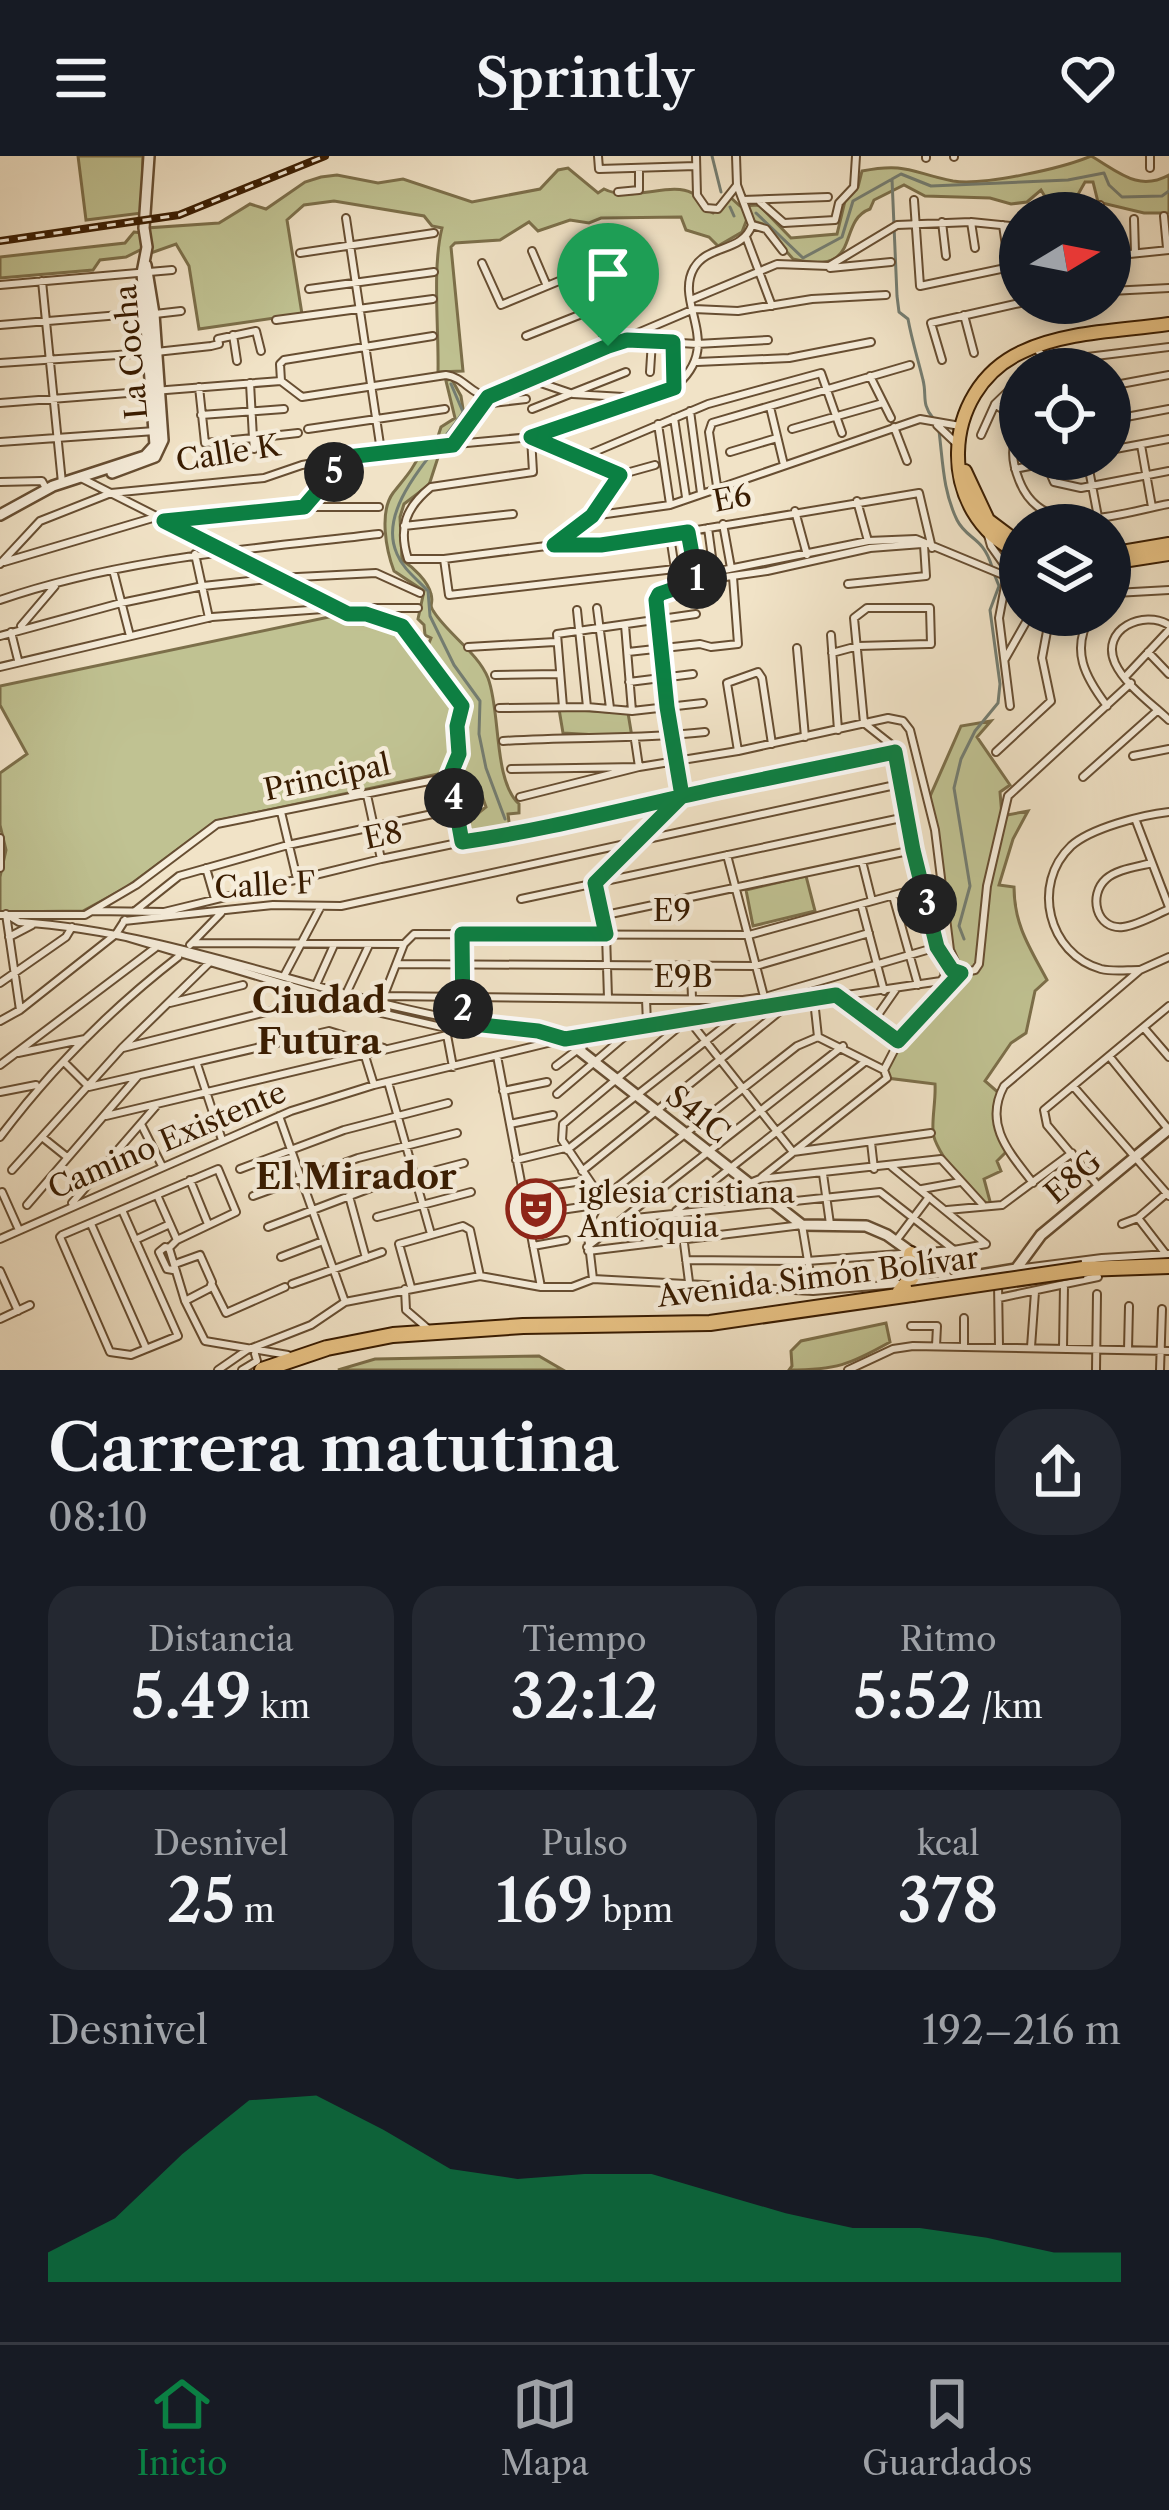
<!DOCTYPE html>
<html lang="es">
<head>
<meta charset="utf-8">
<style>
	body { margin:0; font-family:"Libre Caslon Text",serif; background:#242831; color:#f1f3f6; height:100vh; display:flex; flex-direction:column; font-size:45px; white-space:nowrap }
	* { box-sizing:border-box; margin:0 }
	p { font-size:39px; color:#9ea1a6 }
	.icon { flex:none; width:66px; height:66px; fill:none; stroke:currentColor; stroke-width:2; stroke-linecap:round; stroke-linejoin:round }
	.map { position:relative; height:1214px; overflow:hidden }
	.sheet { display:flex; flex-direction:column; background:#171b24; flex:1 }
	.sheet>* { flex:none }
	.needle { width:78px; rotate:80deg }
	.tools { position:absolute; left:999px; top:36px; display:grid; gap:24px }
	.tools a { display:grid; place-items:center; width:132px; height:132px; border-radius:50%; background:#171b24; box-shadow:0 6px 18px #0003; font-size:60px }
	.pin { position:absolute; display:grid; place-items:center; width:102px; height:102px; color:#fff; margin:-123px -51px; border-radius:50% 50% 50% 0; rotate:-45deg; box-shadow:0 0 12px #0007 }
	.pin .icon { rotate:45deg }
	.km { position:absolute; width:60px; height:60px; margin:-30px; border-radius:50%; background:#222; color:#fff; font-size:33px; line-height:60px; text-align:center }
	.round { display:grid; place-items:center; flex:none; width:126px; height:126px; border-radius:48px; background:#242831 }
	.summary { display:flex; align-items:center; justify-content:space-between; height:204px; padding:0 48px }
	h1 { font-size:66px; font-weight:600; line-height:90px }
	.metrics { display:grid; grid-template-columns:repeat(3,1fr); gap:18px; height:204px; padding:12px 48px }
	.metrics div { display:grid; align-content:center; border-radius:30px; background:#242831; text-align:center }
	.metrics b { font-size:60px; font-weight:600 }
	.metrics small { font-size:33px; font-weight:400 }
	.metrics p { font-size:33px }
	.chart { height:336px; padding:24px 48px }
	.chart p { display:flex; justify-content:space-between }
	.chart svg { width:100%; height:216px; margin-top:12px; fill:#0b8043; opacity:.7 }
	header { display:flex; justify-content:space-between; align-items:center; height:156px; padding:0 48px; background:#171b24; font-size:54px; font-weight:600 }
	.menu { display:flex; justify-content:space-around; align-items:center; height:168px; border-top:3px solid #363941; background:#171b24; font-size:33px; color:#9ea1a6 }
	.menu a { display:grid; justify-items:center; gap:6px }
	.menu .current { color:#0b8043 }
	.map>svg:first-child { display:block }
	.green { fill:#c0c292; stroke:#7c6f4a; stroke-width:3 }
	.lines { fill:none; stroke-linecap:round; stroke-linejoin:round }
	.stream { stroke:#747d71; stroke-width:3 }
	.minor-casing { stroke:#674e32; stroke-width:10 }
	.tertiary-casing { stroke:#674e32; stroke-width:14 }
	.primary-casing { stroke:#391c01; stroke-width:16 }
	.trunk-casing { stroke:#391c01; stroke-width:18 }
	.minor { stroke:#f6eddb; stroke-width:6 }
	.tertiary { stroke:#f6eddb; stroke-width:9 }
	.primary { stroke:#e8c284; stroke-width:12 }
	.trunk { stroke:#e8c284; stroke-width:14 }
	.rail-casing { stroke:#391c01; stroke-width:8 }
	.rail { stroke:#f6eddb; stroke-width:3; stroke-dasharray:9; stroke-linecap:butt }
	.trunk-bridge-casing { stroke:#391c01; stroke-width:18; stroke-linecap:butt }
	.trunk-bridge { stroke:#e8c284; stroke-width:14 }
	.route-casing { stroke:#fff; stroke-width:24 }
	.route { stroke:#0b8043; stroke-width:15 }
	.labels { text-anchor:middle; dominant-baseline:central; stroke-width:9; stroke-linejoin:round; paint-order:stroke }
	.street-label { font-size:30px; fill:#391c01; stroke:#f6eddb }
	.poi-label { font-size:30px; fill:#391c01; stroke:#f6eddb; text-anchor:start }
	.quarter-label { font-size:36px; font-weight:bold; fill:#391c01; stroke:#f6eddb }
</style>
</head>
<body>
<header><svg class="icon" aria-label="menu" viewBox="0 0 24 24"><path d="M4 6h16M4 12h16M4 18h16"/></svg>Sprintly<svg class="icon" aria-label="heart" viewBox="0 0 24 24"><path d="M12 20l-8-8c-3-5 5-10 8-4 3-6 11-1 8 4z"/></svg></header>
<div class="map">
<svg width="1169" height="1214" viewBox="0 0 1169 1214">
	<rect width="100%" height="100%" fill="#f1e3c7"/>
	<filter id="stains"><feTurbulence type="fractalNoise" baseFrequency=".00167" numOctaves="4"/><feColorMatrix values="0 0 0 0 .2 0 0 0 0 .09 0 0 0 0 .02 0 0 0 .5 -.17"/></filter>
	<radialGradient id="worn" r=".72"><stop offset=".6" stop-color="#630" stop-opacity="0"/><stop offset="1" stop-color="#630" stop-opacity=".3"/></radialGradient>
	<path class="green" d="M78 0H143L142 57 86 64Z
		M1091 0C1119 16 1138 36 1169 19V57H1144L1098 46 1093 26H1085L1076 42 1066 49 1047 44 1041 34 1027 46 1011 48 990 42 925 40 904 29 874 44 870 53C835 66 865 121 793 103L763 68 747 63 742 76 718 90 709 81 686 74 681 61 601 62 589 67 570 64 538 75 529 66 500 84 455 87 451 91 463 215 438 216C439 174 432 112 442 72L432 70 424 60 334 45 304 49 287 64 302 158 199 173 189 110 176 88 151 97 147 72 219 67 250 48 266 53 305 26 321 21 337 19 378 27 403 23 472 46 540 33 558 14 568 12 598 37 604 33C631 47 671 25 692 37 701 42 703 52 713 57L730 41 740 50 759 49 791 82 837 78 845 45 858 31 862 15C907 6 912 17 953 25 983 30 1063 12 1091 0Z
		M134 76 142 77V93L126 101 100 104 93 114 0 122V101L125 87Z
		M451 222 461 240 465 266 443 286 429 329 404 348 400 361 402 404C413 411 428 425 431 438 434 448 428 448 434 456 448 478 478 497 488 522 501 556 493 624 519 648V657L508 658 510 674 466 677 471 663 486 651 481 637 457 630 463 613 462 575 467 543 427 492 431 482 425 479 424 469 418 463 424 435 394 415C386 394 379 356 393 337 403 324 414 313 420 297L433 296 441 271 455 262 446 225Z
		M348 457C409 460 424 498 459 542L462 556 457 570H453C454 590 457 606 438 618L216 665 127 731 83 755 0 756V721L6 694 0 669V617L27 598 0 549V530Z
		M559 553 628 557 632 581 563 577Z
		M991 565 977 581 1010 629 1000 636 1002 660 1028 655 1013 683 999 729 1014 731C1014 769 1030 792 1047 824L1035 835 1026 877 1011 887 985 925 1000 938 995 955 1008 994 997 1005 1001 1015 984 1023 991 1049C973 1045 934 994 933 976 932 960 936 944 935 928L887 922 884 914 899 885 960 817 950 794 928 645 961 570Z
		M806 720 815 755 753 770 746 734Z
		M886 1167 890 1186C849 1209 836 1214 789 1214L792 1210 791 1195 801 1185Z
		M539 1200 563 1214H338L375 1203Z"/>
	<g class="lines">
		<path class="stream" d="M712 0 721 36
			M892 23 897 140 899 156 908 163C912 185 918 203 923 224 927 239 921 248 933 262
			M730 51 734 60
			M756 57 803 102 842 81 853 45 901 18 931 30 1068 24 1104 17 1109 29 1122 41 1162 40 1169 35
			M451 228 463 256C439 294 375 350 397 398 403 413 417 423 428 435L430 460 454 509 480 545 479 578 486 612 505 663
			M939 275C943 307 943 335 957 364 967 384 983 380 992 411
			M964 783 959 770 970 730 954 632 961 603 975 575 998 547 1000 528 990 454 999 430 995 420"/>
		<g class="minor-casing">
			<path id="minor" d="M598 0 599 13 696 10
				M696 0 697 39 706 52 718 53 737 29
				M926 0V2
				M954 0V1
				M1150 0V12
				M618 36 639 34V12
				M743 44 828 41
				M914 44 920 130 1020 109
				M760 46 784 67 835 64 839 47 854 31 856 0
				M1100 49V57
				M1035 57V51
				M1164 60 1167 92
				M346 62 381 295
				M1134 63 1135 97
				M942 66 946 100
				M971 66 975 92
				M752 69 766 73 783 95
				M1003 69 1006 90
				M746 81 772 150
				M532 95 547 130
				M300 97 434 77
				M1110 100 1169 94
				M482 107 501 149 576 118
				M830 112 891 106
				M42 125 62 327
				M0 129 172 114
				M309 133 434 116
				M1110 135 1169 132
				M693 143 777 108 829 110 897 69 971 66 1020 71
				M155 158 181 155
				M964 159 974 197
				M276 164 433 143
				M0 169 144 157
				M233 179 237 205
				M526 180 592 154
				M631 184 697 188 768 184
				M673 186V230
				M608 190 576 118 584 109 617 96 627 107
				M156 196 211 190 219 188 218 183 256 175 261 195
				M1039 196 1046 202 1063 204
				M942 204 931 167 1020 147
				M697 206 789 202 871 186
				M0 207 147 197
				M1039 213 1063 204 1169 191
				M650 216 652 185
				M870 220 891 262
				M529 223 573 238 640 242
				M281 225 280 208 284 204 433 180
				M1110 230 1169 219
				M199 231 205 287 253 282 250 227
				M0 247 281 225 302 241 446 219C463 221 470 237 487 241
				M483 248 526 243
				M995 248 1020 266
				M770 251 784 309
				M532 253 626 216
				M690 255 701 337
				M201 259 284 253
				M674 262 686 341
				M1110 264 1169 253
				M658 268 670 348
				M937 269 957 288
				M1020 270C1011 289 1011 304 1019 324 1043 387 1119 357 1169 348
				M894 271 907 305
				M308 273 445 253
				M792 273 883 247
				M981 279 995 248 1020 224
				M531 281 533 316 431 331C406 351 398 372 408 403H444L554 389 601 390 919 337 932 392
				M534 283 619 319
				M0 286 155 275
				M453 288 487 241 694 153 738 155 812 143 886 139
				M1141 289 1152 351
				M254 293 253 282 298 277
				M1110 294 1169 283
				M730 296 777 282
				M580 302 708 248 821 217 842 277
				M1044 303 1054 326 1081 332 1169 315
				M1087 303 1098 361
				M1015 313 1064 303
				M619 319 655 309
				M79 321 348 457 366 458 402 470 462 550C459 573 462 600 450 620
				M0 326 42 325 47 334
				M717 330 709 276 712 267 910 209
				M857 345 868 385
				M304 351 345 303
				M795 355 807 399
				M592 360 619 319
				M168 365 304 351H379
				M723 368 731 412
				M404 370 513 358
				M708 372 714 416
				M689 376 697 425
				M987 376 991 390 1008 414 999 462 1010 550
				M556 387 592 360 670 349 920 263 960 270
				M195 398 209 462
				M444 403 449 439 675 413 670 380
				M4 406 156 361
				M0 408 40 365 111 337 264 322 302 309 381 295 531 281 673 232C727 190 673 148 694 112 708 88 742 97 752 69L737 29 736 0
				M113 414 130 480
				M697 425 714 416 868 385 916 383 1008 421
				M848 428 926 420 924 389
				M1110 441 1115 437 1169 434
				M0 444C122 402 252 393 379 378
				M597 452 610 552
				M577 454 587 551
				M1091 459C1070 494 1085 521 1107 550
				M625 469 632 555
				M1169 469C1144 453 1100 473 1115 507 1125 529 1152 548 1169 564
				M21 470 55 430
				M11 476 18 504
				M831 479 838 574
				M0 480 121 447 203 430 278 422 376 417 420 437
				M468 491 555 486
				M797 492 805 581
				M628 496 700 488 711 491 738 488 733 421
				M1148 496 1169 518
				M1005 503 1030 459
				M0 511 212 461 337 452H418
				M495 519 559 518
				M1125 521 1169 474
				M629 526 693 518
				M563 551 557 478 696 458
				M499 552 587 551 632 555 703 547
				M503 585C570 580 637 584 705 576
				M738 595 727 527 758 516 762 522 772 588
				M996 596 1051 545 1042 502 1050 459
				M1133 600 1169 593
				M511 613 639 611 635 584
				M450 621 456 653
				M1083 621 1158 554
				M367 639 381 703
				M520 641 639 611 738 595 888 562 903 565 910 574 935 674 950 794 960 817
				M281 656 297 723
				M1136 665 1169 751
				M0 682V712
				M727 699 767 852
				M862 705 872 745
				M1152 707C1137 711 1117 713 1106 723 1088 739 1096 774 1123 771 1138 769 1155 759 1169 753
				M206 712 215 743
				M595 727 682 641 667 551 657 440 697 425 767 415 870 392 922 388
				M595 727 606 778 608 842
				M893 740 918 829
				M521 743 906 661
				M861 748 884 835
				M92 755 164 756 381 703 895 596
				M135 755 179 720 288 689 456 653 462 686
				M6 758 19 766C134 774 240 810 350 839 418 857 487 871 556 881
				M6 758 20 854
				M0 759H85L136 729 217 668 449 621
				M601 760 913 694
				M124 765 273 749 341 750 900 628
				M116 778 381 857 450 873 547 880
				M462 778 463 867
				M9 781 32 769
				M192 787 404 788
				M190 789 221 757
				M397 808 756 810 869 777
				M691 811 692 843
				M1139 814C1126 814 1113 816 1101 813 1048 798 1031 728 1071 690 1091 672 1142 659 1169 656
				M284 820 321 750
				M0 827 66 781 72 771
				M316 829 334 789
				M346 838 369 789
				M384 840 743 844 765 841 937 791 952 814 960 817
				M839 841 899 885
				M646 843 647 868
				M814 844 818 881
				M170 847 243 829
				M381 847 404 788 414 778 749 779 923 731
				M0 865 20 854 116 778 125 764
				M873 866 896 833
				M1144 872 1169 901
				M447 879 453 911
				M123 892 326 841
				M18 897 85 883
				M365 900 374 929
				M497 900 541 1131
				M1109 900 1169 974
				M64 906 89 931 329 875 384 892
				M197 908 222 984
				M0 909 155 792
				M556 910 577 894
				M884 914 899 885 960 817 975 814 979 808 987 730 1008 640 1131 527
				M388 926 431 1078
				M1073 930 1169 1040
				M503 935 547 926
				M0 936 36 929
				M557 938 638 869
				M106 960 447 879 450 873
				M279 960 345 1146
				M510 968 553 959
				M142 970 162 1010
				M0 981C51 913 111 853 178 801
				M42 981 67 1001
				M871 986 874 1013
				M567 994 744 855
				M516 1004 565 992
				M892 1011 986 1088
				M240 1013 344 974 448 947
				M12 1014 122 892 209 807
				M582 1015 785 851
				M823 1018 830 1068
				M762 1021 887 922 884 914 818 881
				M190 1024 208 1068
				M750 1027 760 1023 941 1003 982 1048
				M1033 1027C1010 997 983 969 1004 930L1140 814 1169 801
				M1099 1031 1047 969 1044 954 1169 850
				M922 1033 960 1026
				M522 1034 589 1024
				M2 1036 19 1074
				M157 1039 177 1084
				M253 1040 358 1002 457 977
				M349 1040 366 1102
				M602 1043 562 984 563 968 688 863 793 996 931 977
				M72 1047 156 950
				M27 1049 138 920
				M122 1054 178 1180 131 1199 110 1196 60 1081 62 1079 218 1013 236 1056 177 1084 169 1092
				M947 1054 1002 1049 1072 997
				M676 1055 866 905
				M680 1056 689 1126
				M527 1059 595 1049
				M377 1061 471 1036
				M1138 1062 1165 1097
				M626 1063 880 1036 954 1094
				M91 1068 146 1192
				M1122 1068 1138 1062 1167 1037
				M268 1071 376 1030 464 1007
				M0 1083 291 955 374 929 589 877 941 825 945 819 913 694 893 590 864 567 854 462 867 452H930L931 488H929L858 490 832 497
				M135 1084 170 1068
				M895 1086 929 1041
				M533 1090 566 1084
				M587 1091 843 890
				M588 1095 802 1069 813 1135
				M281 1101 323 1085
				M686 1104 807 1105 954 1094 986 1088
				M175 1108 200 1099 212 1126 210 1132 185 1145
				M1016 1113 1102 1102 1169 1098
				M173 1114 167 1113 159 1096 165 1091 169 1092 185 1145 205 1185 288 1199
				M0 1115 18 1155
				M593 1123 587 1071 602 1043 797 890 818 881
				M292 1128 382 1096
				M998 1128 999 1190
				M212 1129 226 1157 285 1131
				M411 1131 399 1088 463 1070 470 1074 480 1120
				M405 1133 406 1154 427 1172
				M999 1142 1098 1121
				M964 1162V1190
				M0 1163 30 1149
				M911 1170H937L936 1190
				M1031 1191 1035 1136
				M1063 1192 1064 1130
				M1128 1194 1129 1150
				M218 1214 247 1194 311 1169 345 1146 480 1120 541 1131H572L593 1123 813 1135 947 1124
				M242 1214 257 1205 255 1198
				M848 1214 893 1193 913 1190 1169 1195
				M1096 1214 1097 1138
				M1160 1214 1162 1153"/>
		</g>
		<g class="tertiary-casing">
			<path id="tertiary" d="M112 317 155 301 163 284 154 158 146 109
				M0 359 53 330 145 300 155 289 142 117 147 91 144 72 149 0
				M565 883 802 1069 866 1070 887 1079 950 1124 1016 1113 1041 1079 1169 973
				M581 894 580 884 585 878"/>
		</g>
		<g class="primary-casing">
			<path id="primary" d="M965 315 988 364 1020 388
				M1020 397C935 359 939 234 1022 196 1066 175 1122 175 1169 168
				M1110 398 1169 388
				M1110 407 1169 398"/>
		</g>
		<g class="trunk-casing">
			<path id="trunk" d="M1083 1113 1169 1110
				M899 1137 912 1121 911 1098
				M262 1214 327 1192 393 1179 523 1170 710 1167 912 1138"/>
		</g>
		<use href="#minor" class="minor"/>
		<use href="#tertiary" class="tertiary"/>
		<use href="#primary" class="primary"/>
		<use href="#trunk" class="trunk"/>
		<g class="rail-casing">
			<path id="rail" d="M0 85 179 59 325 0"/>
		</g>
		<use href="#rail" class="rail"/>
		<g class="trunk-bridge-casing">
			<path id="trunk-bridge" d="M912 1138 1083 1113"/>
		</g>
		<use href="#trunk-bridge" class="trunk-bridge"/>
	</g>
	<g class="lines">
		<g class="route-casing">
			<path id="route" d="M608 190 627 184 673 186 674 232 531 281 620 319 592 360 554 389H601L688 376 697 425 659 438 656 444 667 551 682 640 595 727 606 778H462L463 867 538 875 565 883 836 839 898 885 961 817 952 814 937 791 913 694 895 596 711 634C628 652 546 674 462 686L450 620 459 598 457 570 462 550 402 470 366 458H348L164 365 304 351 347 301 453 289 488 241 608 190"/>
		</g>
		<use href="#route" class="route"/>
	</g>
	<defs>
		<g id="theatre-ring" transform="scale(3)"><circle r="9.5" fill="#f6eddb" stroke="#8f2418" stroke-width="1.5"/><path d="M-5-5.5Q0-4 5-5.5V0Q5 5 0 6Q-5 5-5 0ZM-3.3-2.5H-1v1.5H-3.3ZM1-2.5H3.3v1.5H1ZM-2.8 1Q0 5.5 2.8 1Z" fill="#8f2418"/></g>
	</defs>
	<g fill-rule="evenodd">
		<use href="#theatre-ring" x="536" y="1053"/>
	</g>
	<g class="labels">
		<g class="street-label">
			<text transform="translate(131 196) rotate(-95)">La Cocha</text>
			<text transform="translate(228 297) rotate(-9)">Calle K</text>
			<text transform="translate(732 342) rotate(-11)">E6</text>
			<text transform="translate(327 621) rotate(-12)">Principal</text>
			<text transform="translate(383 679) rotate(-12)">E8</text>
			<text transform="translate(265 729) rotate(-3)">Calle F</text>
			<text x="672" y="754">E9</text>
			<text x="683" y="820">E9B</text>
			<text transform="translate(698 958) rotate(39)">S41C</text>
			<text transform="translate(167 984) rotate(-23)">Camino Existente</text>
			<text transform="translate(1073 1021) rotate(-40)">E8G</text>
			<text transform="translate(818 1121) rotate(-7)">Avenida Simón Bolívar</text>
		</g>
		<g class="poi-label">
			<text x="578" y="1036">iglesia cristiana<tspan x="578" dy="34">Antioquia</tspan></text>
		</g>
		<g class="quarter-label">
			<text x="319" y="844">Ciudad<tspan x="319" dy="41">Futura</tspan></text>
			<text x="356" y="1020">El Mirador</text>
		</g>
	</g>
	<rect width="100%" height="100%" filter="url(#stains)"/>
	<rect width="100%" height="100%" fill="url(#worn)"/>
</svg>
<div class="tools">
<a><svg class="needle" viewBox="-14 -14 28 28"><path d="M0-13l5 13h-10z" fill="#e53935"/><path d="M0 13l5-13h-10z" fill="#9ea1a6"/></svg></a>
<a><svg class="icon" aria-label="locate" viewBox="0 0 24 24"><circle cx="12" cy="12" r="6"/><path d="M12 2v4M12 18v4M2 12h4M18 12h4"/></svg></a>
<a><svg class="icon" aria-label="layers" viewBox="0 0 24 24"><path d="M12 4l9 5-9 5-9-5zM3 14l9 5 9-5"/></svg></a>
</div>
<div class="pin" style="left:608px;top:190px;background:#1e9e55"><svg class="icon" aria-label="arrive" viewBox="0 0 24 24"><path d="M6 21V4h12l-3 4 3 4H6"/></svg></div>
<b class="km" style="left:697px;top:423px">1</b>
<b class="km" style="left:463px;top:853px">2</b>
<b class="km" style="left:927px;top:748px">3</b>
<b class="km" style="left:454px;top:642px">4</b>
<b class="km" style="left:334px;top:316px">5</b>
</div>
<section class="sheet">
<div class="summary"><div><h1>Carrera matutina</h1><p>08:10</p></div><a class="round"><svg class="icon" aria-label="share" viewBox="0 0 24 24"><path d="M12 15V3M7 8l5-5 5 5M5 13v7h14v-7"/></svg></a></div>
<div class="metrics">
<div><p>Distancia</p><b>5.49<small> km</small></b></div>
<div><p>Tiempo</p><b>32:12</b></div>
<div><p>Ritmo</p><b>5:52<small> /km</small></b></div>
</div>
<div class="metrics">
<div><p>Desnivel</p><b>25<small> m</small></b></div>
<div><p>Pulso</p><b>169<small> bpm</small></b></div>
<div><p>kcal</p><b>378</b></div>
</div>
<div class="chart"><p><span>Desnivel</span>192–216 m</p>
<svg viewBox="0 0 160 44" preserveAspectRatio="none"><path d="M0 44V38L10 31L20 18L30 7L40 6L50 13L60 21L70 23L80 22L90 22L100 26L110 30L120 33L130 33L140 35L150 38L160 38V44z"/></svg>
</div>
</section>
<nav class="menu">
<a class="current"><svg class="icon" aria-label="home" viewBox="0 0 24 24"><path d="M3 11l9-7 9 7M6 9v11h12V9"/></svg>Inicio</a>
<a><svg class="icon" aria-label="map" viewBox="0 0 24 24"><path d="M3 6l6-2 6 2 6-2v14l-6 2-6-2-6 2zM9 4v14M15 6v14"/></svg>Mapa</a>
<a><svg class="icon" aria-label="saved" viewBox="0 0 24 24"><path d="M7 4h10v16l-5-4-5 4z"/></svg>Guardados</a>
</nav>
</body>
</html>
